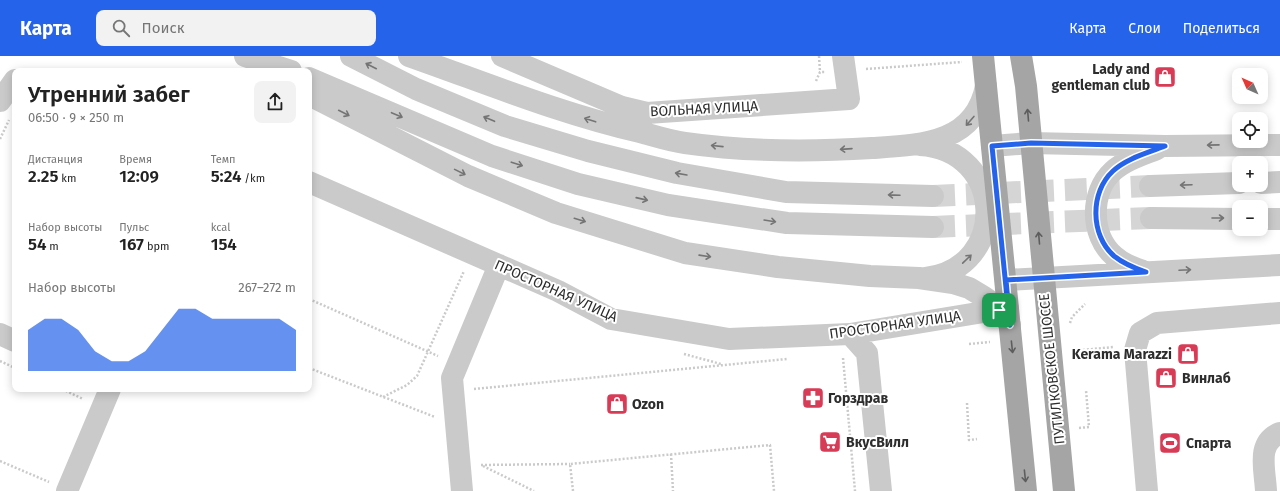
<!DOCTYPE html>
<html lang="ru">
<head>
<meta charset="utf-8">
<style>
	body { margin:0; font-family:"Fira Sans",sans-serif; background:#f2f2f2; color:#222; height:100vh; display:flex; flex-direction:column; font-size:15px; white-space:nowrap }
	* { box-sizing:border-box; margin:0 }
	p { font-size:13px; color:#767676 }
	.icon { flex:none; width:22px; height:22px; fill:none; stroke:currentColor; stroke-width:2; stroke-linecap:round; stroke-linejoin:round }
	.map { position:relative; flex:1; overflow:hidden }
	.drawer { position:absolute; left:12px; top:12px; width:300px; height:324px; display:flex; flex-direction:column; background:#fff; border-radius:8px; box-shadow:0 2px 10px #0003 }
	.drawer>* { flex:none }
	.needle { width:26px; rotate:315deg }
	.fabs { position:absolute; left:1232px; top:12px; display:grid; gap:8px }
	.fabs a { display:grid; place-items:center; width:36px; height:36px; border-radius:8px; background:#fff; box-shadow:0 2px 10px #0003; font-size:20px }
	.pin { position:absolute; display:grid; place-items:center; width:34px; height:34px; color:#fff; margin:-17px; border-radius:8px; box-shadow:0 2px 6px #0006 }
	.round { display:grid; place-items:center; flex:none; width:42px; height:42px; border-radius:8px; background:#f2f2f2 }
	.overview { display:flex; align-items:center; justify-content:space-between; height:68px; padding:0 16px }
	h1 { font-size:22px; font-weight:600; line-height:30px }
	.figures { display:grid; grid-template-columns:repeat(3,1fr); gap:6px; height:68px; padding:4px 16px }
	.figures div { display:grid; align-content:center }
	.figures b { font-size:17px; font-weight:600 }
	.figures small { font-size:11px; font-weight:400 }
	.figures p { font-size:11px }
	.chart { height:112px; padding:8px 16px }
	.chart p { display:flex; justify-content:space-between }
	.chart svg { width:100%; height:72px; margin-top:4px; fill:#2563eb; opacity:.7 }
	header { display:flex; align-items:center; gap:24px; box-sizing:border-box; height:56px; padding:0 20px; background:#2563eb; color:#fff }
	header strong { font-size:19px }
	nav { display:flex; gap:22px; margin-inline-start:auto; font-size:14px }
	.search { width:280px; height:36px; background:#f2f2f2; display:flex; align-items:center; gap:10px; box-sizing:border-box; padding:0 14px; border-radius:8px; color:#767676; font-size:15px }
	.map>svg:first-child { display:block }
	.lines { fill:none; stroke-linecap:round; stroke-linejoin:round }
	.minor-tunnel { stroke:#d5d5d5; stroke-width:22; stroke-dasharray:22 11; stroke-linecap:butt }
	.path { stroke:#cacaca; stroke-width:2.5; stroke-dasharray:2 2; stroke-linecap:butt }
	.minor { stroke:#cacaca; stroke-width:22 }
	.major { stroke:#a5a5a5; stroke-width:22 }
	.oneway { stroke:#747474 }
	.oneway2 { stroke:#5d5d5d }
	.route-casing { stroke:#fff; stroke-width:8 }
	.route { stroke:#2563eb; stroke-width:5 }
	.labels { text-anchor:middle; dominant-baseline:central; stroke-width:4; stroke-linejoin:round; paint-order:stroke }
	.poi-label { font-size:14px; font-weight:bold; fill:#2d2d2d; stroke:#fff; text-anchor:start }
	.street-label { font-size:14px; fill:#2d2d2d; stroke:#fff }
</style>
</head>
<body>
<header>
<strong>Карта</strong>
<div class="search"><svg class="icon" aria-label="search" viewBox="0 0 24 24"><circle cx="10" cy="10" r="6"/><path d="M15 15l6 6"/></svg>Поиск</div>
<nav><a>Карта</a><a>Слои</a><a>Поделиться</a></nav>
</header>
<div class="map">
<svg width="1280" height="435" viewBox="0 0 1280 435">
	<rect width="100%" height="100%" fill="#fff"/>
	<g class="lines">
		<path class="minor-tunnel" d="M933 140 1150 130
			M933 171 1151 162"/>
		<path class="path" d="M819 0 820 16
			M866 13 962 6
			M816 25 820 16H825
			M0 83 9 64
			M309 243 438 300
			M1070 267 1072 261 1085 248
			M969 288 990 286
			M1071 295 1114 291
			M684 298 721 308
			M843 302 855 435
			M0 305 15 312
			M309 312 435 361
			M62 333 83 343
			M474 333 787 303
			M383 341 407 329 417 320 464 215
			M967 347 969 384 977 383
			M1079 372 1089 371 1086 334
			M671 398 673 435
			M0 405 49 426
			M481 409 570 408
			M483 410 534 435
			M573 435 570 408 770 389 774 435"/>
		<path class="minor" d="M245 0 291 15
			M351 0 416 33 505 70 588 95 677 117 786 136 933 140
			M409 0C486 27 561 58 640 76 655 80 670 85 685 87 748 96 809 96 872 92 920 89 975 88 986 30
			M502 0 622 51 647 57 849 43 843 0
			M309 22 492 100 578 128 668 149 787 167 933 171
			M309 39 468 120 556 157 685 197 778 211 870 220 919 222 953 227 969 232 984 241 998 251 1010 269
			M0 45 15 24
			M920 89C1005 94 1010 211 926 222
			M992 90 1031 87 1165 90 1280 89
			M309 126 558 235 611 263 729 283 850 278 1008 252
			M1261 127 1280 126
			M1150 130 1239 127
			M1151 162 1239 163
			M1261 163H1280
			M1143 215C1132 211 1123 208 1114 200 1090 179 1090 136 1113 115 1125 104 1142 99 1157 93
			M1006 224 1280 209
			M0 278 15 285
			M850 278 867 297 881 435
			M67 435 110 333
			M462 435 452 322 499 209
			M1147 435 1135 294 1140 277 1157 267 1280 257
			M1266 435C1265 413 1256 387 1280 377"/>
		<path class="major" d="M983 0 1026 435
			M1021 0 1026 30 1064 435"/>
	</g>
	<defs><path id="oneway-shaft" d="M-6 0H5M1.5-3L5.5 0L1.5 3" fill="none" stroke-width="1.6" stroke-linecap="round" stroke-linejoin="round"/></defs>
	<g class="oneway">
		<use href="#oneway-shaft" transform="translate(371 10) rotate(-153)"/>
		<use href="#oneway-shaft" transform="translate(344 57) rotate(27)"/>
		<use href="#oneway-shaft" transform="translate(397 59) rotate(23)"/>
		<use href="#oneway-shaft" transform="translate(489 63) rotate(-157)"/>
		<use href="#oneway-shaft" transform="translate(590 64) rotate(-162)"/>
		<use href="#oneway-shaft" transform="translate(970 65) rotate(131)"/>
		<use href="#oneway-shaft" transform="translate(1213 89) rotate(179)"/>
		<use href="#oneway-shaft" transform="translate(717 90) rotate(-174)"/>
		<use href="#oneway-shaft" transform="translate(846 93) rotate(176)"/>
		<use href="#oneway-shaft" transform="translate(517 108) rotate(18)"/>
		<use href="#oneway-shaft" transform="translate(460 116) rotate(26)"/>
		<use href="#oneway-shaft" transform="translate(681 118) rotate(-170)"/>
		<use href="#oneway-shaft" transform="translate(1186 129) rotate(178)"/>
		<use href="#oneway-shaft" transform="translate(894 139) rotate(-178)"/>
		<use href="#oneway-shaft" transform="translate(642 143) rotate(13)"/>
		<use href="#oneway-shaft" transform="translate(1218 162)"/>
		<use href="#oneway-shaft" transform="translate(580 164) rotate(17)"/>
		<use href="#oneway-shaft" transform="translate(770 165) rotate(9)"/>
		<use href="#oneway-shaft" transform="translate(705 200) rotate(8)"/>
		<use href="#oneway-shaft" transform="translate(967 203) rotate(-44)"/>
		<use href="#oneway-shaft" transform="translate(1185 214) rotate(-3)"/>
	</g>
	<g class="oneway2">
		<use href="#oneway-shaft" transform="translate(1028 59) rotate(-95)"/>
		<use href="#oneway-shaft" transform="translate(1039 182) rotate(-95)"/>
		<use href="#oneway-shaft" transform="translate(1012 291) rotate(84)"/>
		<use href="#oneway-shaft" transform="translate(1025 420) rotate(84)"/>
	</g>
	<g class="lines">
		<g class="route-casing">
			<path id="route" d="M999 254 1010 269 1006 224 1146 216C1134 212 1124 208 1114 200 1090 179 1090 136 1113 115 1127 102 1148 97 1165 90L1031 87 992 90 1008 252 999 254"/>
		</g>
		<use href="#route" class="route"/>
	</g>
	<defs>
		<g id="shop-square" transform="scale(1.15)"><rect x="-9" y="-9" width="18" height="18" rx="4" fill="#d83b55" stroke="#fff"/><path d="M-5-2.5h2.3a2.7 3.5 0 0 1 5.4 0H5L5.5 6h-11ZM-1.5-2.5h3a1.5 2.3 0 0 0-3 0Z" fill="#fff"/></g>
		<g id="pharmacy-square" transform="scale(1.15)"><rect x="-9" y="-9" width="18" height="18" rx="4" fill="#d83b55" stroke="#fff"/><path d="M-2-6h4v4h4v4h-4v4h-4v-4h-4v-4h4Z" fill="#fff"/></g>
		<g id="supermarket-square" transform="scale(1.15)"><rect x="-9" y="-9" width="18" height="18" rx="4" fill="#d83b55" stroke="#fff"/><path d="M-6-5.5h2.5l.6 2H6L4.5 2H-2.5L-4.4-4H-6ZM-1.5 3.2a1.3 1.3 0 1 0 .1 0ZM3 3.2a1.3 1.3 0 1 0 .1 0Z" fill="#fff"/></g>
		<g id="stadium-square" transform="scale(1.15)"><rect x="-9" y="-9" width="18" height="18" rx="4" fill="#d83b55" stroke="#fff"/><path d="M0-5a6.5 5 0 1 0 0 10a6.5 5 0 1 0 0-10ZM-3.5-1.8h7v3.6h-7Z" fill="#fff"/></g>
	</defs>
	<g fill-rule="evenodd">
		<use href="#shop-square" x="1165" y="21"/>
		<use href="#shop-square" x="1188" y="298"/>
		<use href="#shop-square" x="1166" y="322"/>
		<use href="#pharmacy-square" x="813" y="342"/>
		<use href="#shop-square" x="617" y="348"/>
		<use href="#supermarket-square" x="830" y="386"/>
		<use href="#stadium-square" x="1170" y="387"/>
	</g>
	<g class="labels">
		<g class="poi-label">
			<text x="1150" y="13" text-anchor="end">Lady and<tspan x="1150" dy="16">gentleman club</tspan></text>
			<text x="1172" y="298" text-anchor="end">Kerama Marazzi</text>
			<text x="1182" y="322">Винлаб</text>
			<text x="828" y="342">Горздрав</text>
			<text x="632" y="348">Ozon</text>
			<text x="846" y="386">ВкусВилл</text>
			<text x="1186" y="387">Спарта</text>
		</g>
		<g class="street-label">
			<text transform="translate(704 53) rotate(-3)">ВОЛЬНАЯ УЛИЦА</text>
			<text transform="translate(556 235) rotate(24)">ПРОСТОРНАЯ УЛИЦА</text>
			<text transform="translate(895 269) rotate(-8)">ПРОСТОРНАЯ УЛИЦА</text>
			<text transform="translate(1052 313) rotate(-96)">ПУТИЛКОВСКОЕ ШОССЕ</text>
		</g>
	</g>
</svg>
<div class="fabs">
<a><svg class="needle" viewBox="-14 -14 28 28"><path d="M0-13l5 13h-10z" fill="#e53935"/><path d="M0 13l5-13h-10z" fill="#767676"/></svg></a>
<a><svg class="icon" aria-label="locate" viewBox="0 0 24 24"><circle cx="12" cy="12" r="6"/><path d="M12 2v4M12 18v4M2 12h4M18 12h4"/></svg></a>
<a>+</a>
<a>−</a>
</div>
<div class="pin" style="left:999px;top:254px;background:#1e9e55"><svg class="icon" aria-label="arrive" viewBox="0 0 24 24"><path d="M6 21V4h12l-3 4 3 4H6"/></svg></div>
<section class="drawer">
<div class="overview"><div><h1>Утренний забег</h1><p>06:50 · 9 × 250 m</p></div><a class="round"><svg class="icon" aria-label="share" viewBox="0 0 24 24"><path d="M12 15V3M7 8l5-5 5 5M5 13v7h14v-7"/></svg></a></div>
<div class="figures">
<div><p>Дистанция</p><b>2.25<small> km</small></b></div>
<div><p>Время</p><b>12:09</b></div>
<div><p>Темп</p><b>5:24<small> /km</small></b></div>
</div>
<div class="figures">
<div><p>Набор высоты</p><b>54<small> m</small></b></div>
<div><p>Пульс</p><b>167<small> bpm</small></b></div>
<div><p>kcal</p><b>154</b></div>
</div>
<div class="chart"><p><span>Набор высоты</span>267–272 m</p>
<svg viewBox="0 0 160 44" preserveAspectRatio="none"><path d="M0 44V19L10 12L20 12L30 19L40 32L50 38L60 38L70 32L80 19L90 6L100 6L110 12L120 12L130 12L140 12L150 12L160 19V44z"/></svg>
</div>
</section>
</div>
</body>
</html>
